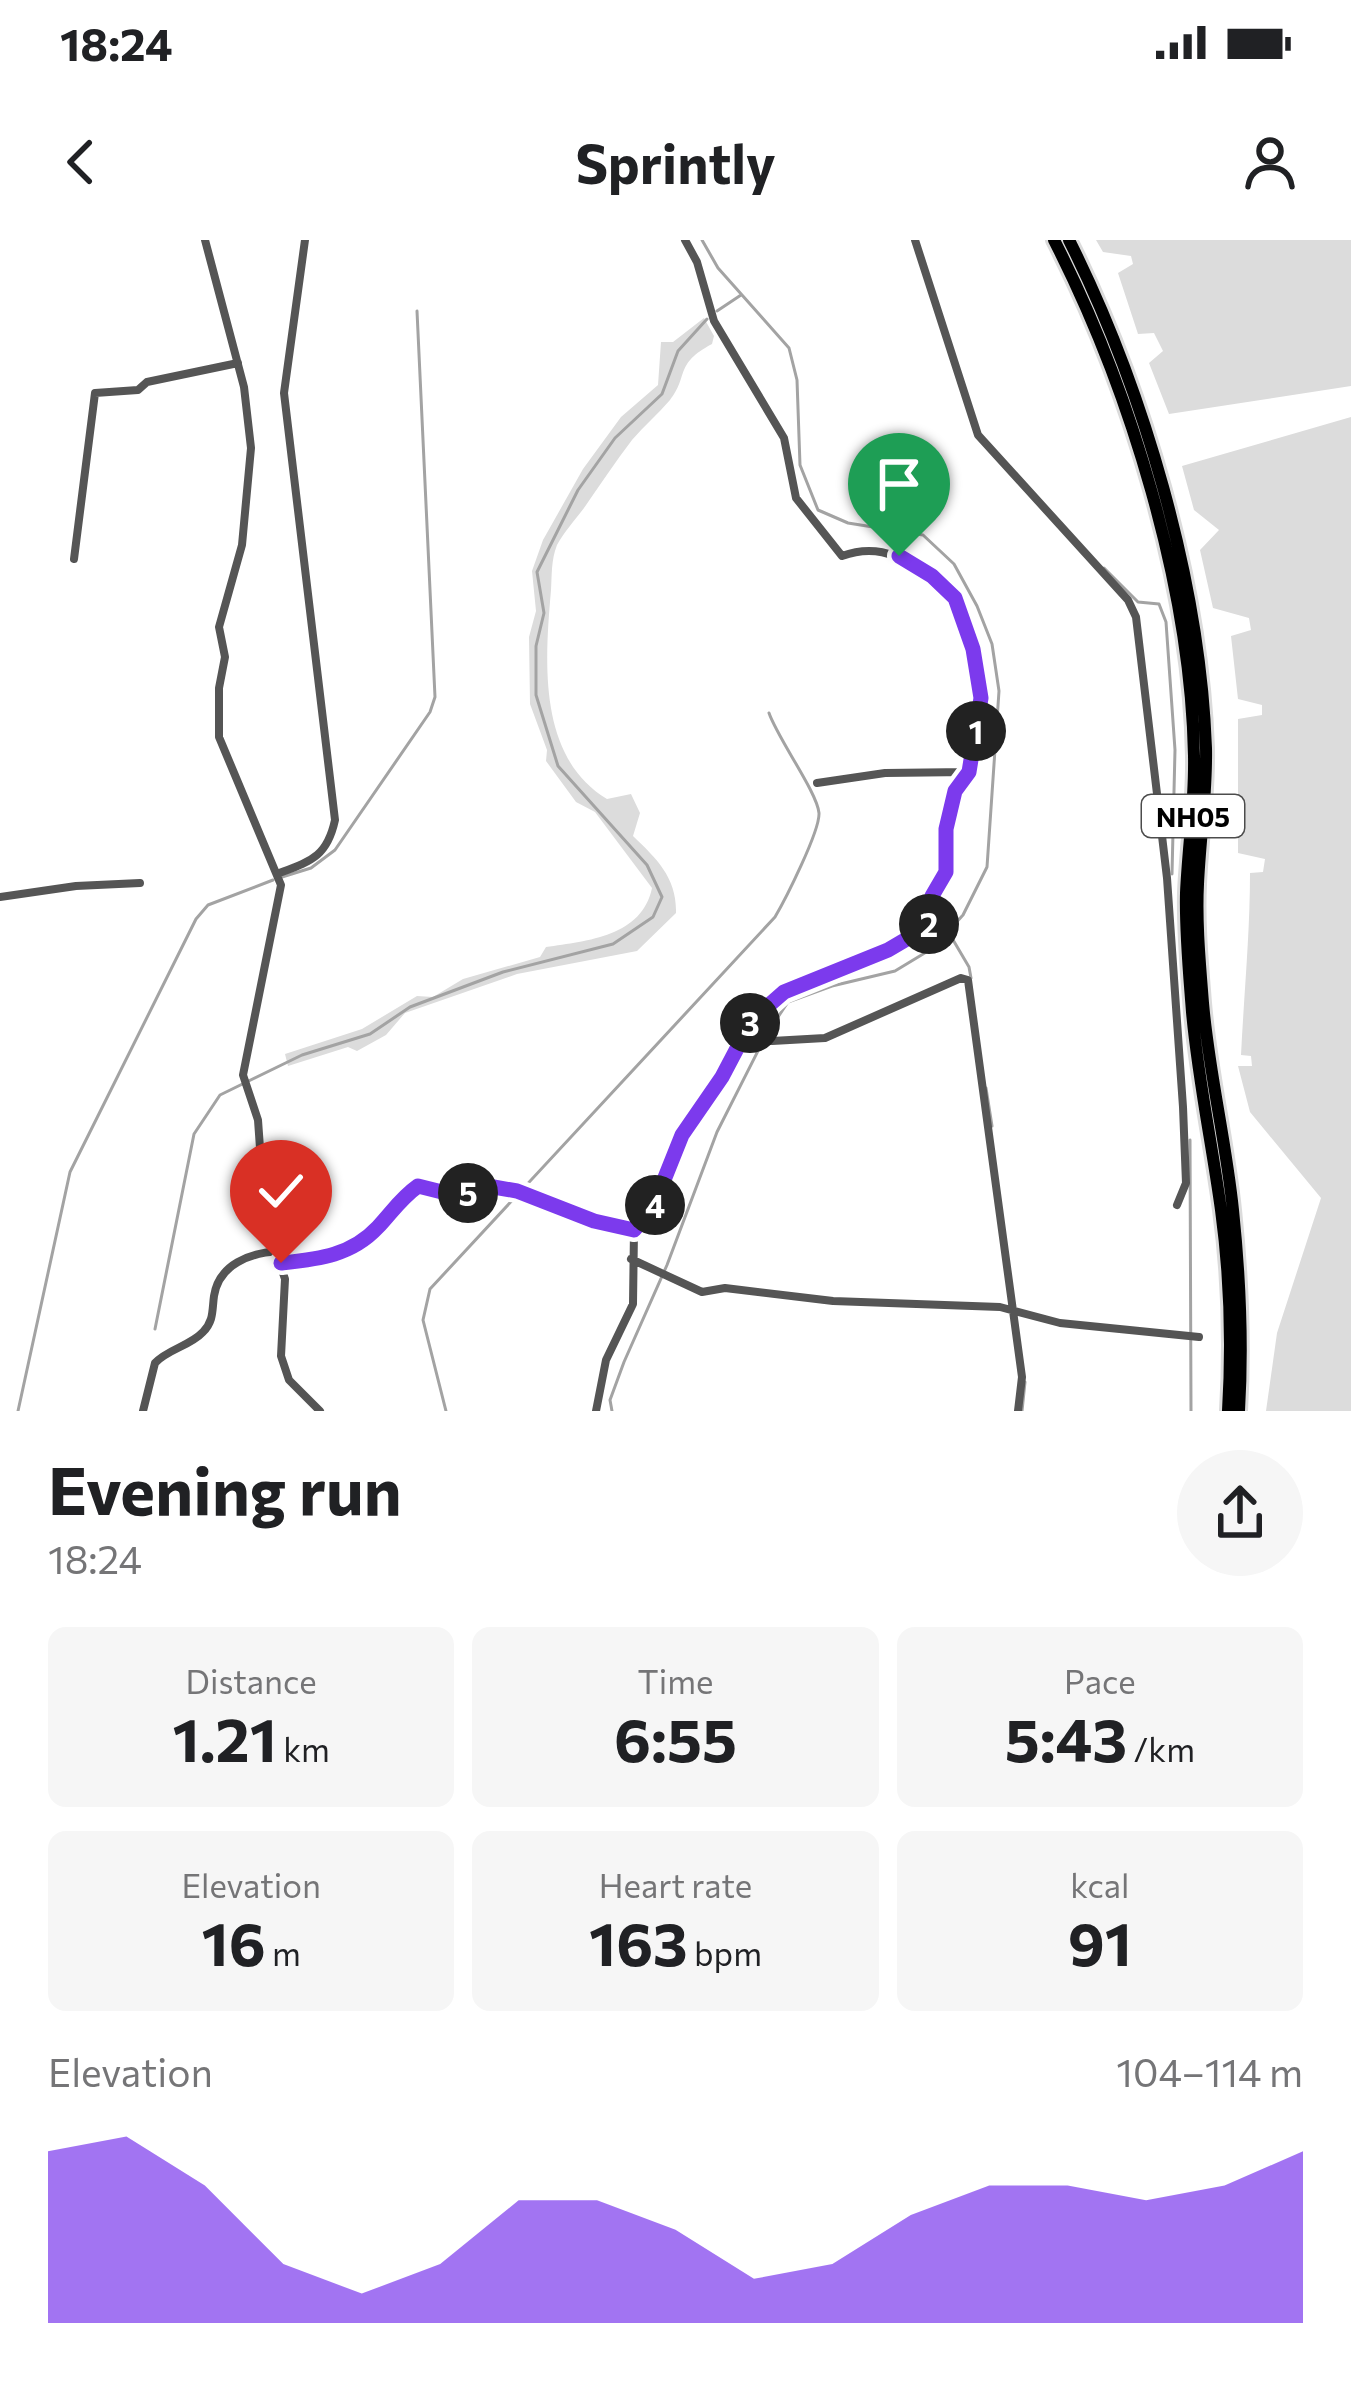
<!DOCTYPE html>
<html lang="en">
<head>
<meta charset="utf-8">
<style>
	body { margin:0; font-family:Commissioner,sans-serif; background:#f6f6f6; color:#202124; height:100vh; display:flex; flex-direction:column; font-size:45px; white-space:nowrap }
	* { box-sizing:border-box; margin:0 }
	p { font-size:39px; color:#757577 }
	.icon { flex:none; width:66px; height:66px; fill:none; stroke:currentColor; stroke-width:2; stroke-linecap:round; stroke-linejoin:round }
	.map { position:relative; height:1171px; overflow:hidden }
	.panel { display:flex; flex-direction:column; background:#fff; flex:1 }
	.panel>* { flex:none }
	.pin { position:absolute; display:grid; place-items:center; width:102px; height:102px; color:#fff; margin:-123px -51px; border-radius:50% 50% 50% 0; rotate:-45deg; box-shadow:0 0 12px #0007 }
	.pin .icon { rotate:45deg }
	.km { position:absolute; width:60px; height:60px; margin:-30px; border-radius:50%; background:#222; color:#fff; font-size:33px; line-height:60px; text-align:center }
	.round { display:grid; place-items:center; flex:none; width:126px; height:126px; border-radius:63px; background:#f6f6f6 }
	.summary { display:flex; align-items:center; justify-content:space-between; height:204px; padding:0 48px }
	h1 { font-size:66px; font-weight:700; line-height:90px }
	.metrics { display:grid; grid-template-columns:repeat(3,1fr); gap:18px; height:204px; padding:12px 48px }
	.metrics div { display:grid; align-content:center; border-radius:18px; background:#f6f6f6; text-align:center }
	.metrics b { font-size:60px; font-weight:700 }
	.metrics small { font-size:33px; font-weight:400 }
	.metrics p { font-size:33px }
	.chart { height:336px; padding:24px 48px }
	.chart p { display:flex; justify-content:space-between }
	.chart svg { width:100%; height:216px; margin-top:12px; fill:#7c3aed; opacity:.7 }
	.status { display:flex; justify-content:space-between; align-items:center; height:84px; padding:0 60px; background:#fff; direction:ltr }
	.status svg { height:33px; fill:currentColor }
	header { display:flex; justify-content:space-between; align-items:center; height:156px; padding:0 48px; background:#fff; font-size:54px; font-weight:700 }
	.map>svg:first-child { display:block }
	.green { fill:#dcdcdc }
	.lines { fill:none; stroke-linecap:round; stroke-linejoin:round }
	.stream { stroke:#a3a3a3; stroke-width:3 }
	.primary-casing { stroke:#dbdbdb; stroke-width:18 }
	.street { stroke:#555; stroke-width:8 }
	.primary { stroke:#000; stroke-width:12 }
	.route-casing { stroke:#fff; stroke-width:24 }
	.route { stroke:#7c3aed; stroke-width:15 }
	.labels { text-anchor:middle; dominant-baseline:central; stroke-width:9; stroke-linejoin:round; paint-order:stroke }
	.shield { fill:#fff; stroke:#4c4c4c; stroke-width:3 }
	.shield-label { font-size:27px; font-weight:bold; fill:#000 }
</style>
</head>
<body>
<div class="status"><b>18:24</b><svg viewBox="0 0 49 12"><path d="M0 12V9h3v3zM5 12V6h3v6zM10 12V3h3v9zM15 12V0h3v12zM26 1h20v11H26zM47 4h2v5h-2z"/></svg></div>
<header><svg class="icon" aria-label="back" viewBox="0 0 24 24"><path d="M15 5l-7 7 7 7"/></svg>Sprintly<svg class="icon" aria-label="person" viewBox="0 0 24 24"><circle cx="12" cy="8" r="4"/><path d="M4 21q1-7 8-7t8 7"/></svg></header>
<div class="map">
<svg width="1351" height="1171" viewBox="0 0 1351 1171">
	<rect width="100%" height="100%" fill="#fff"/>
	<path class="green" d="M1096 0H1351V146L1169 174 1149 123 1163 111 1154 93 1138 94 1118 33 1133 24 1131 16 1103 12Z
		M704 78 714 96 712 104C674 124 689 136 670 160 658 174 644 186 632 200 615 222 600 245 584 268 575 280 564 292 557 305 551 320 552 335 551 350 545 420 537 517 607 559L631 554 640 573 633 596C657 619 677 638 676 673L637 711 517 734 405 773 386 795 357 811 348 807 288 826 285 814 362 789 417 756 433 757 463 739 540 717 546 707C588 701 642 696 652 648L595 572 576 562 546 521 547 510 530 464 529 397 536 371 532 331 543 300 583 229 621 177 658 145 661 102H673Z
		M1351 177V1171H1266L1277 1093 1321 958 1250 872 1238 826H1252L1251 816 1241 815C1244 754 1250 694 1250 633L1263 632 1265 619 1238 613V479L1262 475V465L1238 459 1231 396 1251 390 1249 378 1213 368 1200 310 1219 290 1194 270 1182 226Z"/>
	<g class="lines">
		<path class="stream" d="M717 71 741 55
			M1104 328 1138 362 1159 364 1166 382 1175 510 1172 634
			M282 637 311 628 335 610 430 472 435 457 417 71
			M949 693 969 727 971 738
			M986 848 992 886
			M1190 900 1191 1171
			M155 1089 194 894 220 855 302 815 370 794 410 767 503 732 613 704 653 677 662 657 647 625 558 526 536 455V406L544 373 537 332 578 250 615 198 662 154 678 111 707 79
			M18 1171 70 932 196 679 208 665 273 640
			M446 1171 423 1080 430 1049 775 677C785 660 820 591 819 573 817 552 778 499 769 473
			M612 1171 610 1160 624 1122 667 1025 717 892 766 795 788 762 832 746 895 731 933 708 963 675 987 627 999 451 992 404 977 366 954 324 923 295 848 283 818 270 800 225 797 140 789 108 718 28 702 0
			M1022 1171 1025 1142"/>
		<g class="primary-casing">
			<path id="primary" d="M1054 0C1130 149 1191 348 1194 516 1195 562 1188 607 1186 653 1185 692 1189 732 1192 772 1198 839 1212 904 1221 970 1230 1036 1232 1105 1228 1171
				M1069 0C1143 148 1200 341 1206 508 1207 553 1200 599 1198 644 1196 683 1200 724 1203 763 1209 833 1226 901 1233 970 1240 1037 1243 1104 1239 1171"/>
		</g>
		<path class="street" d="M205 0 244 147 251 208 242 305 219 387 225 417 219 448V497L281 645 243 835 258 880 260 908 254 933 255 951 285 1039 281 1116 289 1140 320 1171
			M915 0 978 195 1128 360 1136 377 1167 638 1183 867 1186 943 1177 965
			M74 319 95 153 138 150 147 142 238 123
			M817 543 885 533 967 532
			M277 634C311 621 327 617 335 580L284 153 305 0
			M0 657 76 646 140 643
			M772 801 825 798 961 738 968 740 1022 1137 1018 1171
			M634 990 652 970 682 895 722 837 751 780 784 752 888 710 922 690 938 674 932 656C936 649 943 640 945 632 951 613 946 589 951 569 955 552 965 542 970 527 991 464 983 365 920 328 893 313 872 305 842 316L796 258 784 198 714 81 697 22 685 0
			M631 1019 702 1052 725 1048 833 1061 1000 1067 1060 1083 1199 1097
			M281 1023C318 1019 351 1016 378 987 392 972 401 958 418 946L454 955 488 946 517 951 594 981 634 990 633 1064 606 1120 596 1171
			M143 1171 155 1123C168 1109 190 1106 203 1092 214 1081 212 1070 214 1056 219 1024 250 1013 279 1011"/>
		<use href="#primary" class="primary"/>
	</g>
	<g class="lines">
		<g class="route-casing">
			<path id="route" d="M281 1023C318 1019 351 1016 378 987 392 972 401 958 418 946L454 955 488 946 517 951 594 981 634 990 652 970 682 895 722 837 752 780 784 752 888 710 922 690 938 674 932 656 946 632V589L955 551 969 532 981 458 973 409 955 358 932 336 899 316"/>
		</g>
		<use href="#route" class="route"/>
	</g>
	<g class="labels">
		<rect class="shield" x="1142" y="555" width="102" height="42" rx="9"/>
		<g class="shield-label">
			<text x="1193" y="576">NH05</text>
		</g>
	</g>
</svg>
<div class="pin" style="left:899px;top:316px;background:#1e9e55"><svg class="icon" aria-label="arrive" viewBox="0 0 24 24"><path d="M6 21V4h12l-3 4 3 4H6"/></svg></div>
<div class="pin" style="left:281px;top:1023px;background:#d93025"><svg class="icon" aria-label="check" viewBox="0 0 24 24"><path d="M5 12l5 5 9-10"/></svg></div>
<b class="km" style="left:976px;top:491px">1</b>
<b class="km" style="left:929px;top:684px">2</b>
<b class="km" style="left:750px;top:783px">3</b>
<b class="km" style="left:655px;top:965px">4</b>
<b class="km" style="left:468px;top:953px">5</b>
</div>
<section class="panel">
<div class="summary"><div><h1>Evening run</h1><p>18:24</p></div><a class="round"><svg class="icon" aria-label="share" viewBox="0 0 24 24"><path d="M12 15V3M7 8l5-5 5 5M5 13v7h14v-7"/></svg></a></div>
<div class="metrics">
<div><p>Distance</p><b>1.21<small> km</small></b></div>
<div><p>Time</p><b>6:55</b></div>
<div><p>Pace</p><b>5:43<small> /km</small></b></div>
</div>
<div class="metrics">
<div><p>Elevation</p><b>16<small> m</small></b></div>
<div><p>Heart rate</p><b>163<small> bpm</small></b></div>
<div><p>kcal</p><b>91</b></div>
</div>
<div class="chart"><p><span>Elevation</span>104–114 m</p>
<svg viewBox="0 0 160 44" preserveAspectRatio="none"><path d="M0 44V9L10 6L20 16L30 32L40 38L50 32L60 19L70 19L80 25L90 35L100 32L110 22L120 16L130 16L140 19L150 16L160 9V44z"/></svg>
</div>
</section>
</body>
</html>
